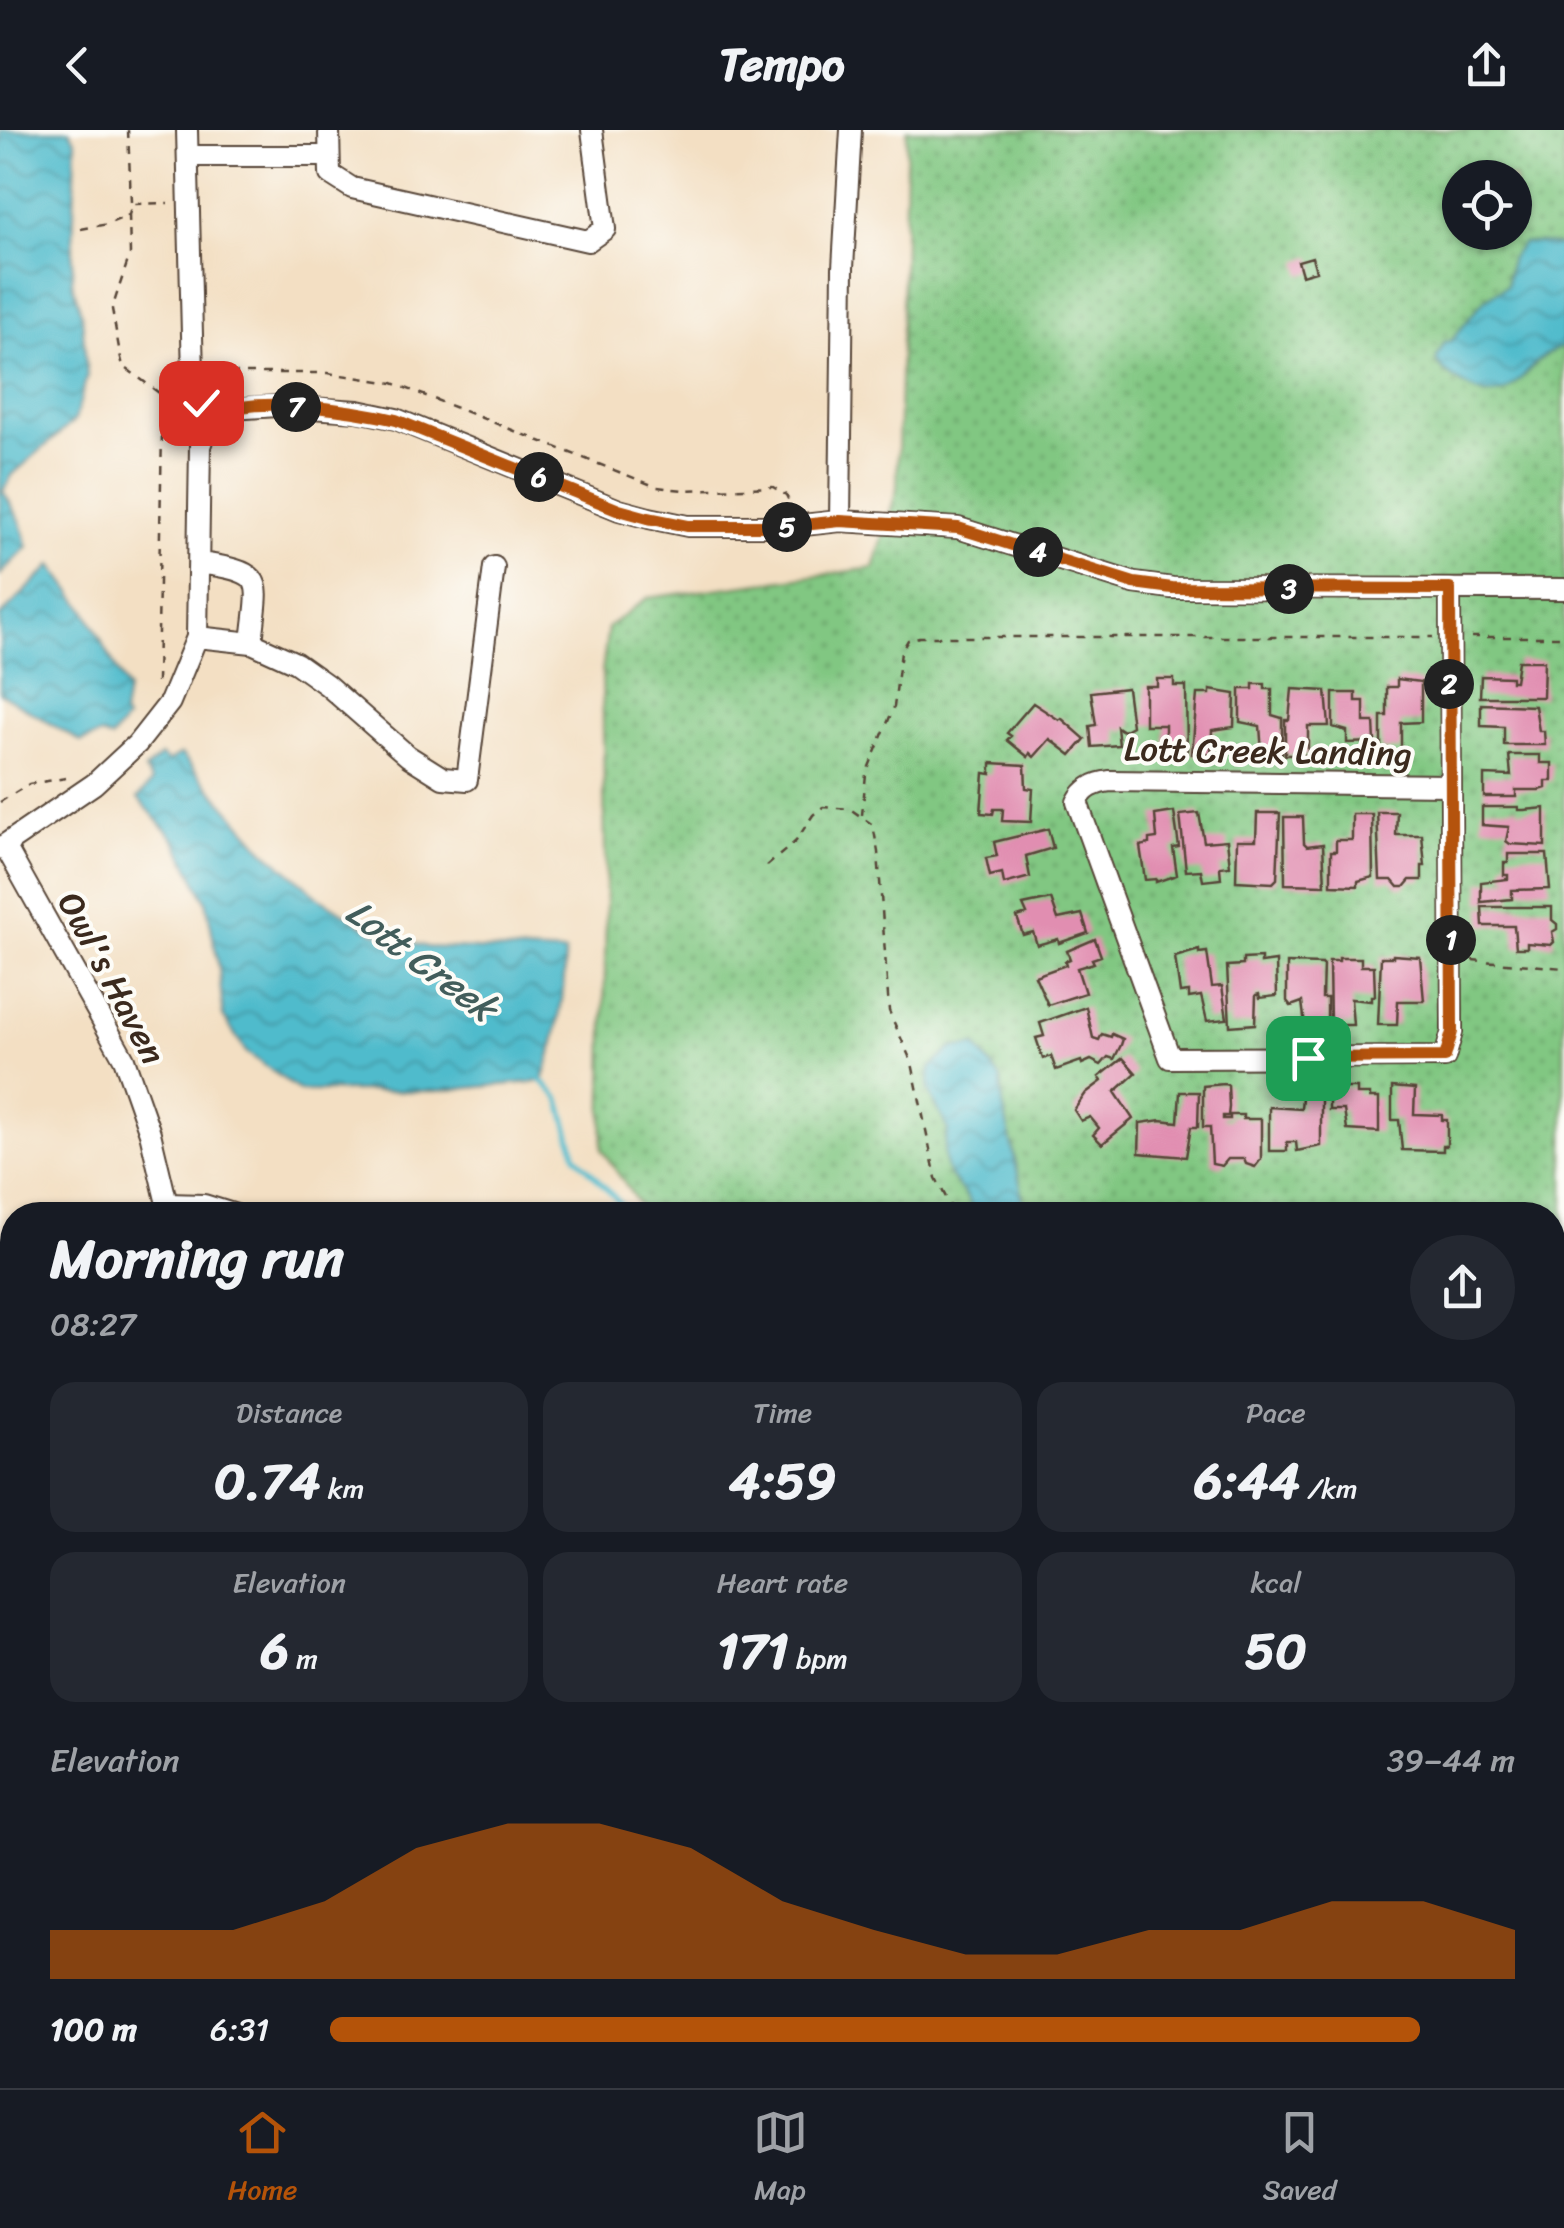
<!DOCTYPE html>
<html lang="en">
<head>
<meta charset="utf-8">
<style>
	body { margin:0; font-family:Sriracha,sans-serif; background:#242831; color:#f1f3f6; height:100vh; display:flex; flex-direction:column; font-size:38px; white-space:nowrap }
	* { box-sizing:border-box; margin:0 }
	p { font-size:32px; color:#9ea1a6 }
	.icon { flex:none; width:55px; height:55px; fill:none; stroke:currentColor; stroke-width:2; stroke-linecap:round; stroke-linejoin:round }
	.map { position:relative; flex:1; overflow:hidden }
	.sheet { position:absolute; left:0px; top:1072px; width:1565px; height:888px; display:flex; flex-direction:column; background:#171b24; border-radius:40px 40px 0 0; box-shadow:0 2px 8px #0004 }
	.sheet>* { flex:none }
	.fabs { position:absolute; left:1442px; top:30px; display:grid; gap:20px }
	.fabs a { display:grid; place-items:center; width:90px; height:90px; border-radius:50%; background:#171b24; box-shadow:0 2px 8px #0004; font-size:50px }
	.pin { position:absolute; display:grid; place-items:center; width:85px; height:85px; color:#fff; margin:-42px; border-radius:20px; box-shadow:0 5px 15px #0006 }
	.km { position:absolute; width:50px; height:50px; margin:-25px; border-radius:50%; background:#222; color:#fff; font-size:28px; line-height:50px; text-align:center }
	.round { display:grid; place-items:center; flex:none; width:105px; height:105px; border-radius:52px; background:#242831 }
	.head { display:flex; align-items:center; justify-content:space-between; height:170px; padding:0 50px }
	h1 { font-size:55px; font-weight:800; line-height:75px }
	.stats { display:grid; grid-template-columns:repeat(3,1fr); gap:15px; height:170px; padding:10px 50px }
	.stats div { display:grid; align-content:center; border-radius:25px; background:#242831; text-align:center }
	.stats b { font-size:50px; font-weight:800 }
	.stats small { font-size:28px; font-weight:400 }
	.stats p { font-size:28px }
	.chart { height:280px; padding:20px 50px }
	.chart p { display:flex; justify-content:space-between }
	.chart svg { width:100%; height:180px; margin-top:10px; fill:#b45309; opacity:.7 }
	ul { padding:0 50px; list-style:none; font-size:32px }
	li { display:grid; grid-template-columns:160px 120px 1fr; align-items:center; height:75px }
	li i { height:25px; border-radius:12px; background:#b45309 }
	header { display:flex; justify-content:space-between; align-items:center; height:130px; padding:0 50px; background:#171b24; font-size:45px; font-weight:800 }
	.tab-bar { display:flex; justify-content:space-around; align-items:center; height:140px; border-top:2px solid #363941; background:#171b24; font-size:28px; color:#9ea1a6 }
	.tab-bar a { display:grid; justify-items:center; gap:5px }
	.tab-bar .active { color:#b45309 }
	.map>svg:first-child { display:block }
	.grass { fill:url(#grass-dots); stroke:#5e7850; stroke-width:2.5; fill-rule:evenodd }
	.forest { fill:url(#forest-firs); stroke:#526b47; stroke-width:2.5 }
	.water { fill:url(#water-waves); stroke:#467275; stroke-width:2.5 }
	.lines { fill:none; stroke-linecap:round; stroke-linejoin:round }
	.stream { stroke:#50bbcc; stroke-width:5 }
	.building { fill:#e18eb1 }
	.minor-casing { stroke:#574537; stroke-width:24 }
	.path { stroke:#574537; stroke-width:2.5; stroke-dasharray:8 8; stroke-linecap:butt }
	.minor { stroke:#fff; stroke-width:20 }
	.route-casing { stroke:#fff; stroke-width:20 }
	.route { stroke:#b45309; stroke-width:12 }
	.labels { text-anchor:middle; dominant-baseline:central; stroke-width:8; stroke-linejoin:round; paint-order:stroke }
	.street-label { font-size:35px; fill:#3b2a1e; stroke:#fdfcf7 }
	.water-label { font-size:38px; font-style:italic; fill:#425d5b; stroke:#fdfcf7 }
</style>
</head>
<body>
<header><svg class="icon" aria-label="back" viewBox="0 0 24 24"><path d="M15 5l-7 7 7 7"/></svg>Tempo<svg class="icon" aria-label="share" viewBox="0 0 24 24"><path d="M12 15V3M7 8l5-5 5 5M5 13v7h14v-7"/></svg></header>
<div class="map">
<svg width="1564" height="1958" viewBox="0 0 1564 1958">
	<defs>
		<pattern id="grass-dots" width="8" height="8" patternUnits="userSpaceOnUse" patternTransform="scale(2.5)"><rect width="8" height="8" fill="#81c782"/><path d="M2 2h.1M6 6h.1" fill="none" stroke="#6ba26a" stroke-width="1.8" stroke-linecap="round"/></pattern>
		<pattern id="forest-firs" width="22" height="20" patternUnits="userSpaceOnUse" patternTransform="scale(2.5)"><rect width="22" height="20" fill="#68ac70"/><path d="M5 1l3.5 6h-7zM16 11l3.5 6h-7z" fill="#578c5b"/></pattern>
		<pattern id="water-waves" width="16" height="10" patternUnits="userSpaceOnUse" patternTransform="scale(2.5)"><rect width="16" height="10" fill="#50bbcc"/><path d="M0 5q4-4 8 0t8 0" fill="none" stroke="#4498a5"/></pattern>
	</defs>
	<rect width="100%" height="100%" fill="#fdfcf7"/>
	<filter id="ink" filterUnits="userSpaceOnUse"><feTurbulence type="fractalNoise" baseFrequency=".01" numOctaves="2"/><feDisplacementMap in="SourceGraphic" scale="20" xChannelSelector="R" yChannelSelector="G"/><feConvolveMatrix kernelMatrix="1 2 1 2 8 2 1 2 1" color-interpolation-filters="sRGB"/></filter>
	<filter id="wash" filterUnits="userSpaceOnUse"><feTurbulence type="fractalNoise" baseFrequency=".0048" numOctaves="4" result="noise"/><feDisplacementMap in="SourceGraphic" scale="40" xChannelSelector="R" yChannelSelector="G"/><feGaussianBlur stdDeviation="2.25" result="paint"/><feColorMatrix in="noise" values="0 0 0 0 0 0 0 0 0 0 0 0 0 0 0 0 0 1.4 0 .05"/><feComposite in="paint" operator="in"/></filter>
	<g filter="url(#wash)">
		<rect width="100%" height="100%" fill="#f3dfc3"/>
		<path class="grass" d="M907 0H1564V1451L1552 1443V1085H646L602 1020 606 774 602 542 608 497 647 468 874 438 897 359ZM1460 48H1515V102H1460Z"/>
		<path class="forest" d="M1553 1521H1564V1720L1553 1709Z
			M12 1824V1948H182V1958H0V1842Z
			M834 1948H1124L1140 1956 841 1958Z"/>
		<path class="water" d="M0 0H70L76 12 72 152 82 186 87 246 75 290 12 345 3 361 21 392 28 417 0 445Z
			M1523 113H1544L1564 117V217C1523 226 1518 281 1472 259 1457 251 1445 245 1436 230L1444 212 1451 211 1484 170 1507 155 1510 129Z
			M52 435 86 481 127 560 123 585 126 590 111 609 102 605 81 612 0 563V486Z
			M181 624 264 720 320 768 373 802 427 817 565 823C565 867 557 909 543 951L437 961H300L246 922 223 886 219 838 206 771 176 711 138 668 152 652 145 640 160 626 169 631Z
			M976 916 1001 949 1003 975 1021 1057 1024 1085H973C968 1048 933 1057 948 1000L928 959 931 937 952 918Z"/>
		<g class="lines">
			<path class="stream" d="M541 950 560 969 576 1026 631 1085
				M1552 1463 1564 1475"/>
		</g>
		<g id="blocks">
			<path class="building" d="M1312 127 1316 141 1302 145 1298 131Z
				M1518 531H1544L1543 567H1480L1481 546 1511 547V551H1515Z
				M1157 549H1174V556H1186L1187 623H1175V615H1165V595H1145V556H1157Z
				M1397 549 1421 552V592L1401 593V620H1381V586H1387V557H1397Z
				M1253 554H1265V559H1272V585L1282 588V623H1262L1260 596 1240 592V559H1253Z
				M1127 558 1132 596 1123 601 1117 597 1119 615 1092 617 1090 596 1096 595 1091 562Z
				M1292 559 1326 561 1329 596H1308V625H1285V590H1289Z
				M1210 560 1235 564 1234 597 1212 600 1211 624H1192L1197 564H1210Z
				M1333 563H1356V571H1364V592H1374L1375 612 1347 613V601L1333 597Z
				M1033 573 1059 590 1061 588 1085 609 1071 625 1050 609 1034 627 1030 623 1028 627 1007 610 1011 606 1007 603Z
				M1481 574 1535 576 1539 601H1544L1545 615H1504V597L1481 596Z
				M1509 625H1540V633H1552V651H1546V658L1540 660H1516V667H1484V645L1511 646Z
				M991 633 1025 635 1026 658 1033 659 1031 692 1002 691 1003 679H994L993 684 981 683 984 643 991 644Z
				M1482 677H1518V680H1524L1545 678V716L1510 714 1506 711 1509 697 1482 695Z
				M1174 682 1179 717 1173 718 1177 745 1156 752V749L1145 750 1140 716 1149 714V709L1157 708 1155 685Z
				M1377 682H1397L1396 705H1422L1425 736H1422V750H1410L1404 757H1398L1392 750H1380Z
				M1199 683 1204 712 1227 710 1230 736 1220 737 1221 749 1203 751 1201 740 1186 741 1180 685Z
				M1257 683H1280L1277 749 1273 753 1236 751 1237 710H1256Z
				M1352 684H1372L1373 747 1358 751V756L1331 755V721H1336V710H1352Z
				M1284 687H1303L1304 713 1307 716 1323 714 1325 755 1285 754Z
				M1048 699 1053 718 1026 726 1030 747 1004 754 1002 743 990 746 986 728 997 726 994 712Z
				M1508 724H1547L1550 759 1512 760V769L1481 772V752L1508 749V745H1504V733H1508Z
				M1051 769 1058 789 1082 784 1088 803 1059 813 1058 809 1037 815 1033 802 1023 805 1017 787 1027 784 1023 775Z
				M1482 777H1552V790L1557 794V799L1552 802 1554 812 1551 815 1527 813V818H1516L1514 796H1483Z
				M1095 809 1101 826 1092 829 1094 833 1077 838 1085 863 1048 875 1035 846 1066 835 1065 831 1070 829 1067 821Z
				M1199 820V823L1207 822 1212 857 1222 856 1227 889 1207 891 1201 866 1189 868V862L1180 863 1175 827Z
				M1393 825 1420 827 1424 871H1398L1397 895H1378L1381 827H1393Z
				M1261 828V833L1276 831 1277 866 1260 868 1259 864 1256 865 1255 894 1230 896 1227 836 1243 835V829Z
				M1339 828H1361V836H1374L1375 866H1371V871L1351 869 1353 895H1330L1329 831H1339Z
				M1287 833 1323 834 1322 868H1327V895H1305L1302 872 1291 876 1287 871Z
				M1086 877 1093 908 1099 910 1102 904 1111 907 1112 904 1123 909 1121 915 1114 929 1108 927 1101 935 1091 930 1082 934 1081 931 1056 940 1051 926 1043 929 1036 908 1044 906 1040 893Z
				M1123 928 1136 943 1115 962 1133 989 1102 1014 1093 1005 1099 998 1090 987 1081 991 1074 980 1086 963 1102 951 1099 947Z
				M1224 954 1228 955 1229 977 1228 986H1223V989H1230V985H1243V989H1261V1029L1255 1037 1246 1034 1244 1029H1228L1222 1036 1212 1034 1210 997H1203V956Z
				M1303 954H1321V1016L1297 1021 1296 1012H1287V1021H1269V977L1301 979Z
				M1392 957 1415 959 1414 984 1442 985V990H1447V1016H1443V1021L1402 1020 1399 990H1392Z
				M1339 958H1357V964H1370V968H1379V1002L1347 1000 1344 980H1329V960Z
				M1180 962H1199L1198 997H1191L1186 1027 1139 1023 1140 993 1161 990 1178 992Z"/>
		</g>
	</g>
	<g filter="url(#ink)">
		<use href="#blocks" fill-opacity="0" stroke="#574537" stroke-width="2.5"/>
		<g class="lines">
			<g class="minor-casing">
				<path id="minor" d="M187 0 193 246 209 291
					M329 0 330 44 352 58 588 111 605 99 592 0
					M188 26H329
					M840 391 843 138 851 0
					M200 433C270 443 258 449 252 513
					M197 507 252 513 296 533 327 555 408 626 443 648 467 650 494 437
					M1448 655 1110 651C1095 653 1084 658 1077 672L1170 928 1445 927 1452 902 1450 459
					M5 716 124 929 150 1003 167 1074 204 1075 236 1085
					M0 718 94 654 137 614 170 572 197 507 200 316 209 291 231 279 278 276 358 281 396 289 619 380 649 388 688 396H794L840 391 958 398 1134 453 1172 458 1564 459"/>
			</g>
			<path class="path" d="M128 0 131 72
				M129 85 130 124 112 179 120 224 123 236 174 274
				M81 99 108 94 129 85 132 74 168 73
				M214 243H328L393 253 657 357 683 360 773 357 786 365 791 375
				M1471 507H1564
				M157 552 162 302 167 287 180 270
				M0 672 29 654 66 648
				M862 685 866 644 894 577 901 522 908 510 919 507H1433
				M767 736 796 711 813 685 823 677 850 679 873 695 878 722 889 881 912 933 936 1048 955 1085
				M1472 830 1564 838
				M1552 1736 1564 1744
				M479 1948 485 1958
				M187 1958V1948"/>
			<use href="#minor" class="minor"/>
		</g>
	</g>
	<g class="lines" filter="url(#ink)">
		<g class="route-casing">
			<path id="route" d="M201 273 209 291C215 288 223 282 230 280 267 267 357 281 396 290L619 380 648 388 688 396H794L840 391 958 398 1134 453 1172 458 1450 459 1452 902 1445 927 1308 928"/>
		</g>
		<use href="#route" class="route"/>
	</g>
	<g class="labels">
		<g class="street-label">
			<text transform="translate(1268 621) rotate(1)">Lott Creek Landing</text>
			<text transform="translate(112 848) rotate(62)">Owl's Haven</text>
		</g>
		<g class="water-label">
			<text transform="translate(421 830) rotate(37)">Lott Creek</text>
		</g>
	</g>
</svg>
<div class="fabs">
<a><svg class="icon" aria-label="locate" viewBox="0 0 24 24"><circle cx="12" cy="12" r="6"/><path d="M12 2v4M12 18v4M2 12h4M18 12h4"/></svg></a>
</div>
<div class="pin" style="left:1308px;top:928px;background:#1e9e55"><svg class="icon" aria-label="arrive" viewBox="0 0 24 24"><path d="M6 21V4h12l-3 4 3 4H6"/></svg></div>
<div class="pin" style="left:201px;top:273px;background:#d93025"><svg class="icon" aria-label="check" viewBox="0 0 24 24"><path d="M5 12l5 5 9-10"/></svg></div>
<b class="km" style="left:1451px;top:810px">1</b>
<b class="km" style="left:1449px;top:554px">2</b>
<b class="km" style="left:1289px;top:459px">3</b>
<b class="km" style="left:1038px;top:422px">4</b>
<b class="km" style="left:787px;top:397px">5</b>
<b class="km" style="left:539px;top:347px">6</b>
<b class="km" style="left:296px;top:277px">7</b>
<section class="sheet">
<div class="head"><div><h1>Morning run</h1><p>08:27</p></div><a class="round"><svg class="icon" aria-label="share" viewBox="0 0 24 24"><path d="M12 15V3M7 8l5-5 5 5M5 13v7h14v-7"/></svg></a></div>
<div class="stats">
<div><p>Distance</p><b>0.74<small> km</small></b></div>
<div><p>Time</p><b>4:59</b></div>
<div><p>Pace</p><b>6:44<small> /km</small></b></div>
</div>
<div class="stats">
<div><p>Elevation</p><b>6<small> m</small></b></div>
<div><p>Heart rate</p><b>171<small> bpm</small></b></div>
<div><p>kcal</p><b>50</b></div>
</div>
<div class="chart"><p><span>Elevation</span>39–44 m</p>
<svg viewBox="0 0 160 44" preserveAspectRatio="none"><path d="M0 44V32L10 32L20 32L30 25L40 12L50 6L60 6L70 12L80 25L90 32L100 38L110 38L120 32L130 32L140 25L150 25L160 32V44z"/></svg>
</div>
<ul>
<li><b>100 m</b>6:31<i style="width:92%"></i></li>
</ul>
</section>
</div>
<nav class="tab-bar">
<a class="active"><svg class="icon" aria-label="home" viewBox="0 0 24 24"><path d="M3 11l9-7 9 7M6 9v11h12V9"/></svg>Home</a>
<a><svg class="icon" aria-label="map" viewBox="0 0 24 24"><path d="M3 6l6-2 6 2 6-2v14l-6 2-6-2-6 2zM9 4v14M15 6v14"/></svg>Map</a>
<a><svg class="icon" aria-label="saved" viewBox="0 0 24 24"><path d="M7 4h10v16l-5-4-5 4z"/></svg>Saved</a>
</nav>
</body>
</html>
